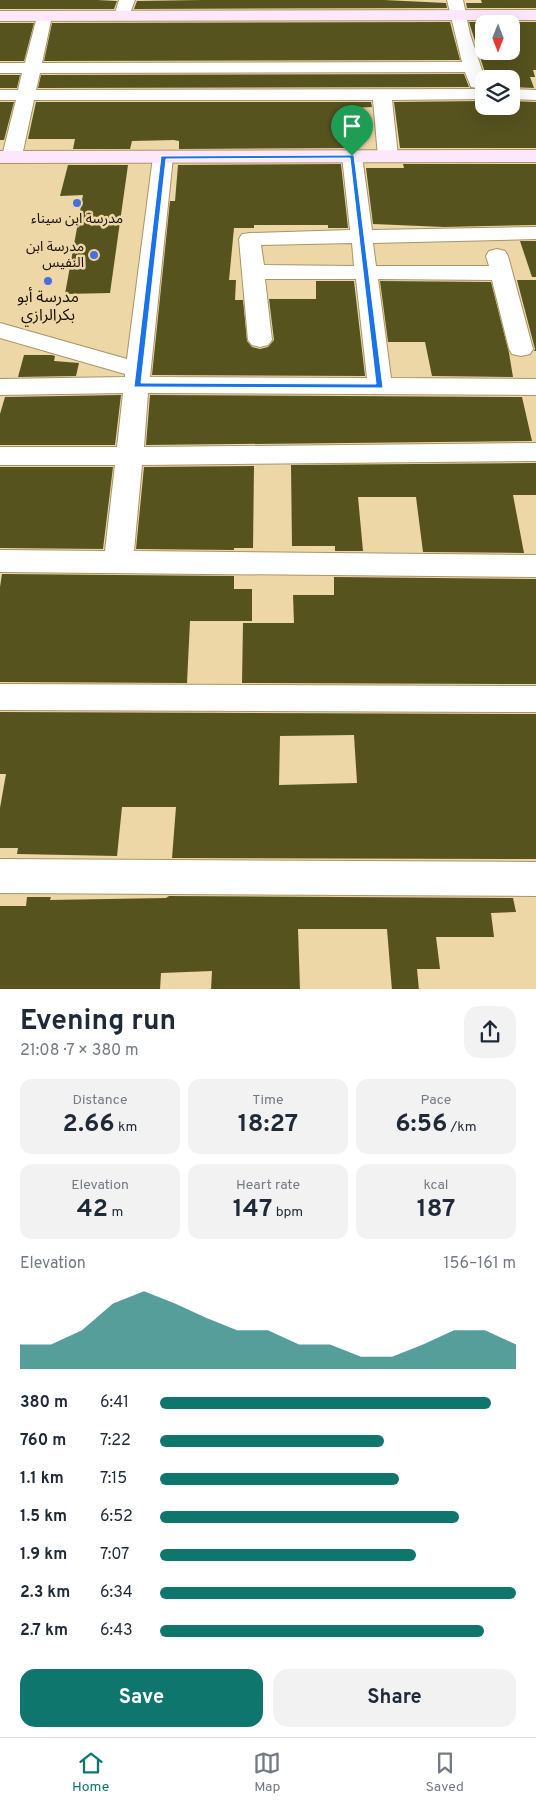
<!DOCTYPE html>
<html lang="en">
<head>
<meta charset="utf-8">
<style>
	body { margin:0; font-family:Overpass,"Noto Sans Arabic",sans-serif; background:#f2f2f3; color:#1f2937; height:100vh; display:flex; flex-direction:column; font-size:19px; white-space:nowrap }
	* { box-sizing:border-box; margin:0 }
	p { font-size:16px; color:#747a83 }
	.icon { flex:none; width:28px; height:28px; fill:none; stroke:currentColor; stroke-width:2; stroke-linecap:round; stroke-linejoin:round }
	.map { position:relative; height:989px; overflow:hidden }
	.side { display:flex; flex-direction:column; background:#fff; flex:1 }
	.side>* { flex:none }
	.needle { width:32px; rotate:180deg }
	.controls { position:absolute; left:475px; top:15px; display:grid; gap:10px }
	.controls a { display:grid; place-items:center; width:45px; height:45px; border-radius:10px; background:#fff; box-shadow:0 5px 20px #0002; font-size:25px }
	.pin { position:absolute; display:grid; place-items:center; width:42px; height:42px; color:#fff; margin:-51px -21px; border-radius:50% 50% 50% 0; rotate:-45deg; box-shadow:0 0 5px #0007 }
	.pin .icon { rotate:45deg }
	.round { display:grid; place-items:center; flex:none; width:52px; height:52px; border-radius:15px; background:#f2f2f3 }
	.headline { display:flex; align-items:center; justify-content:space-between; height:85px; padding:0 20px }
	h1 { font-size:28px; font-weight:700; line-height:38px }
	.stats { display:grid; grid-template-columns:repeat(3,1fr); gap:8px; height:85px; padding:5px 20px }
	.stats div { display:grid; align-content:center; border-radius:12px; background:#f2f2f3; text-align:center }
	.stats b { font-size:25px; font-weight:700 }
	.stats small { font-size:14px; font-weight:400 }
	.stats p { font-size:14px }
	.chart { height:140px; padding:10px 20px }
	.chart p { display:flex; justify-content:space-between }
	.chart svg { width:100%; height:90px; margin-top:5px; fill:#0f766e; opacity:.7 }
	.cta { display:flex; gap:10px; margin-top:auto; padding:10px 20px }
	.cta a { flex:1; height:58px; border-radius:15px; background:#0f766e; color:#fff; font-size:20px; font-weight:700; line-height:58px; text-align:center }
	.cta a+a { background:#f2f2f3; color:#1f2937 }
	ul { padding:0 20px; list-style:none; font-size:16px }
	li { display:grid; grid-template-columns:80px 60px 1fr; align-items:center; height:38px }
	li i { height:12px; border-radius:6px; background:#0f766e }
	.tabs { display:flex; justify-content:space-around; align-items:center; height:70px; border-top:1px solid #e0e1e3; background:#fff; font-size:14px; color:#747a83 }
	.tabs a { display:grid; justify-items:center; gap:2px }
	.tabs .current { color:#0f766e }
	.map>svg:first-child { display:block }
	.building { fill:#56531f; fill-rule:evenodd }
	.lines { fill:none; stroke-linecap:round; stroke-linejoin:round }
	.street-casing { stroke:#a99466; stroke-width:2 }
	.secondary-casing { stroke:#a99466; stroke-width:2 }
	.street { fill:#fff; fill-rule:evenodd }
	.secondary { fill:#fde7fd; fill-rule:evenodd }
	.route { fill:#1a73e8; stroke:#fff; fill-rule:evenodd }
	.poi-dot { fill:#456fe2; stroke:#edd7a7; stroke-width:2 }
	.labels { text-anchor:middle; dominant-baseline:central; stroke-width:5; stroke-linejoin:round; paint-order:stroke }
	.far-poi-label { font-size:14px; fill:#181001; stroke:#edd7a7 }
	.poi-label { font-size:16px; fill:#181001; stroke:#edd7a7 }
</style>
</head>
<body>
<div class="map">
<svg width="536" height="990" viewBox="0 0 536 990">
	<rect width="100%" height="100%" fill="#edd7a7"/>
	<path class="building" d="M0 0H97L117 1 114 9H0Z
		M202 0H384L446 3 447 8 134 9 137 1Z
		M481 0H536V8H467L466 3H482Z
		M450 22 460 60 44 61 52 23Z
		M469 22H536V70H533L535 77H530L534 88 511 87V79H487ZM484 24H511V51H484Z
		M0 23H34L24 61H0Z
		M464 74 469 87 38 88 41 75Z
		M0 75H20L17 88H0Z
		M484 101V106H511V101L536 102V148H400L394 102Z
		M0 102H14L4 140H0Z
		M36 102H371L372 107 350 108 352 120H345L348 148 179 149V141L174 140 132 141 130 149H73L75 139H28Z
		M341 164 348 228H328V225H254V228H234L229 280H236L235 300H243L247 341 252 347 260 349 268 347 274 340 269 299H316V281H354L365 376 152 375 170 201H175L178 165Z
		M403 164H536V225L444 227 373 224 366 168H404Z
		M68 165H128L110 293 65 294 83 195 60 196Z
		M520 241H536V277H532Z
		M517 280H536V351H534L535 349Z
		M380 281 491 282 509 353 513 377 432 376 425 342H388Z
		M24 355H52L55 356 54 361 79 363 76 376 18 377Z
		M121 395 115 445H0V414L5 397Z
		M150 395 522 397 532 441 146 445Z
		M536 463V495H513L524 553 423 552 416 497H358L363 551H335V546H292L291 465Z
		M254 466 253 548H234V550L136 549 144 467Z
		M0 467H113L103 549 0 548Z
		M2 574 234 576V589H252V621H190L187 683 0 682V587Z
		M334 577 536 579V684L242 683 243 623H294L293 595H334Z
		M0 712 536 714V859L172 858 176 807H122L117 856 17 854 18 848H0V808L6 774H0ZM354 735 357 783 279 785 280 736Z
		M169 896 513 898 516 912 491 913 494 937H436L440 969H417L419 990H392L387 929H298L300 990H211L212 971 161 973 160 990H0V906H26L27 897H51L50 900 166 898Z"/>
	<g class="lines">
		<g class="street-casing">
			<path id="street" d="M119 0H135L128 19H116L114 16Z
				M447 0H463L470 34 485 79 483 87 477 88 471 87 465 72 40 73 36 90 484 89V99L392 100 398 156 395 160 388 162 381 160 378 156 373 100H34L22 156 19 160 12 162 5 160 2 156 16 100H0V90H18L22 73H0V63H25L38 13H50L52 16 42 63 462 62Z
				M511 89 536 90V100L511 99Z
				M352 150 359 152 362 156 372 230 536 227V239L373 243 376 266H489L486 256 489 251 497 249 505 251 508 256 533 349 530 354 521 356 512 354 509 349 492 280 378 279 391 378 536 379V395L148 393 144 447 536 443V461L142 465 134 551 536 555V577L0 572V550L105 551 115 465H0V447H117L123 393 0 395V379L125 377V374L0 338V323L127 359 153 157 156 153 163 151 170 153 173 157 150 377 367 378 356 279H265L272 340 268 345 260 347 252 345 248 340 239 239 242 234 250 233 350 230 342 156 345 152ZM352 243 354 266 264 265 261 245Z
				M0 684 536 686V712L0 710Z
				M0 859 536 862V896L0 893Z"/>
		</g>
		<g class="secondary-casing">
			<path id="secondary" d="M536 10V20L0 21V11Z
				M536 150V162L0 163V151Z"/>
		</g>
		<use href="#street" class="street"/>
		<use href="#secondary" class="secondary"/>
	</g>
	<path class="route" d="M354 155 383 388 134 387 161 156ZM350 158 376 384 141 383 166 159Z"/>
	<g class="poi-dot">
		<circle cx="77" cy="203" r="5"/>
		<circle cx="94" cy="255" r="5"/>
		<circle cx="48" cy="281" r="5"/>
	</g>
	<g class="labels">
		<g class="far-poi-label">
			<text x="77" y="219">مدرسة ابن سيناء</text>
			<text x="84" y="247" text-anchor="end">مدرسة ابن<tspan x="84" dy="16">النفيس</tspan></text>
		</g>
		<g class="poi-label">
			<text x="48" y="298">مدرسة أبو<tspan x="48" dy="18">بكرالرازي</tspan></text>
		</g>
	</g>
</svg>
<div class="controls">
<a><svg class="needle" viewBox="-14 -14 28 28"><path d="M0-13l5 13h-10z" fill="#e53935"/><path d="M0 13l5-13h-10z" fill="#747a83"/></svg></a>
<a><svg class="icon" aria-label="layers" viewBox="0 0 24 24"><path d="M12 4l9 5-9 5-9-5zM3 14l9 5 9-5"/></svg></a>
</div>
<div class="pin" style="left:352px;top:156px;background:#1e9e55"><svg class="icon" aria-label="arrive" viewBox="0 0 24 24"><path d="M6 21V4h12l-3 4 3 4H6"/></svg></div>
</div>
<section class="side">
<div class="headline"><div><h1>Evening run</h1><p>21:08 · 7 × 380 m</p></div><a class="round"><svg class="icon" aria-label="share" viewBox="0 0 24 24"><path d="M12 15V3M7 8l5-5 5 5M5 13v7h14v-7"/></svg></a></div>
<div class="stats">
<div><p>Distance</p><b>2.66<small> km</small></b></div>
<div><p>Time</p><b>18:27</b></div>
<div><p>Pace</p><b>6:56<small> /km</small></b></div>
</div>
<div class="stats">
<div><p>Elevation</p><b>42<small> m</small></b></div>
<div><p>Heart rate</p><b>147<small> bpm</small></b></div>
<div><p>kcal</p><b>187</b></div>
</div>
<div class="chart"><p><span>Elevation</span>156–161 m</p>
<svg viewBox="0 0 160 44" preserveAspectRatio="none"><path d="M0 44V32L10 32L20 25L30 12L40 6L50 12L60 19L70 25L80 25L90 32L100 32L110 38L120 38L130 32L140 25L150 25L160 32V44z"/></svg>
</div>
<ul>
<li><b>380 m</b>6:41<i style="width:93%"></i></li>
<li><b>760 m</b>7:22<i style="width:63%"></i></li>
<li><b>1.1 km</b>7:15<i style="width:67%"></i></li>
<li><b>1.5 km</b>6:52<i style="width:84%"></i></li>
<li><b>1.9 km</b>7:07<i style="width:72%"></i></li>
<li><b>2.3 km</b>6:34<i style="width:100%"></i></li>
<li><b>2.7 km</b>6:43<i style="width:91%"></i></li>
</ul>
<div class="cta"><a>Save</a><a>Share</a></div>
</section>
<nav class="tabs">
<a class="current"><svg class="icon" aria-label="home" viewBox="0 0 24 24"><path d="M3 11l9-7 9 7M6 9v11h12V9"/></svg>Home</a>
<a><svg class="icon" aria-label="map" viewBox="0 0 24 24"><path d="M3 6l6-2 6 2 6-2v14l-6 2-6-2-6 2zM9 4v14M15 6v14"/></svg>Map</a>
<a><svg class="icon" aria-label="saved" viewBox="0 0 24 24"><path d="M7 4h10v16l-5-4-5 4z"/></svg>Saved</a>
</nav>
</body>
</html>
